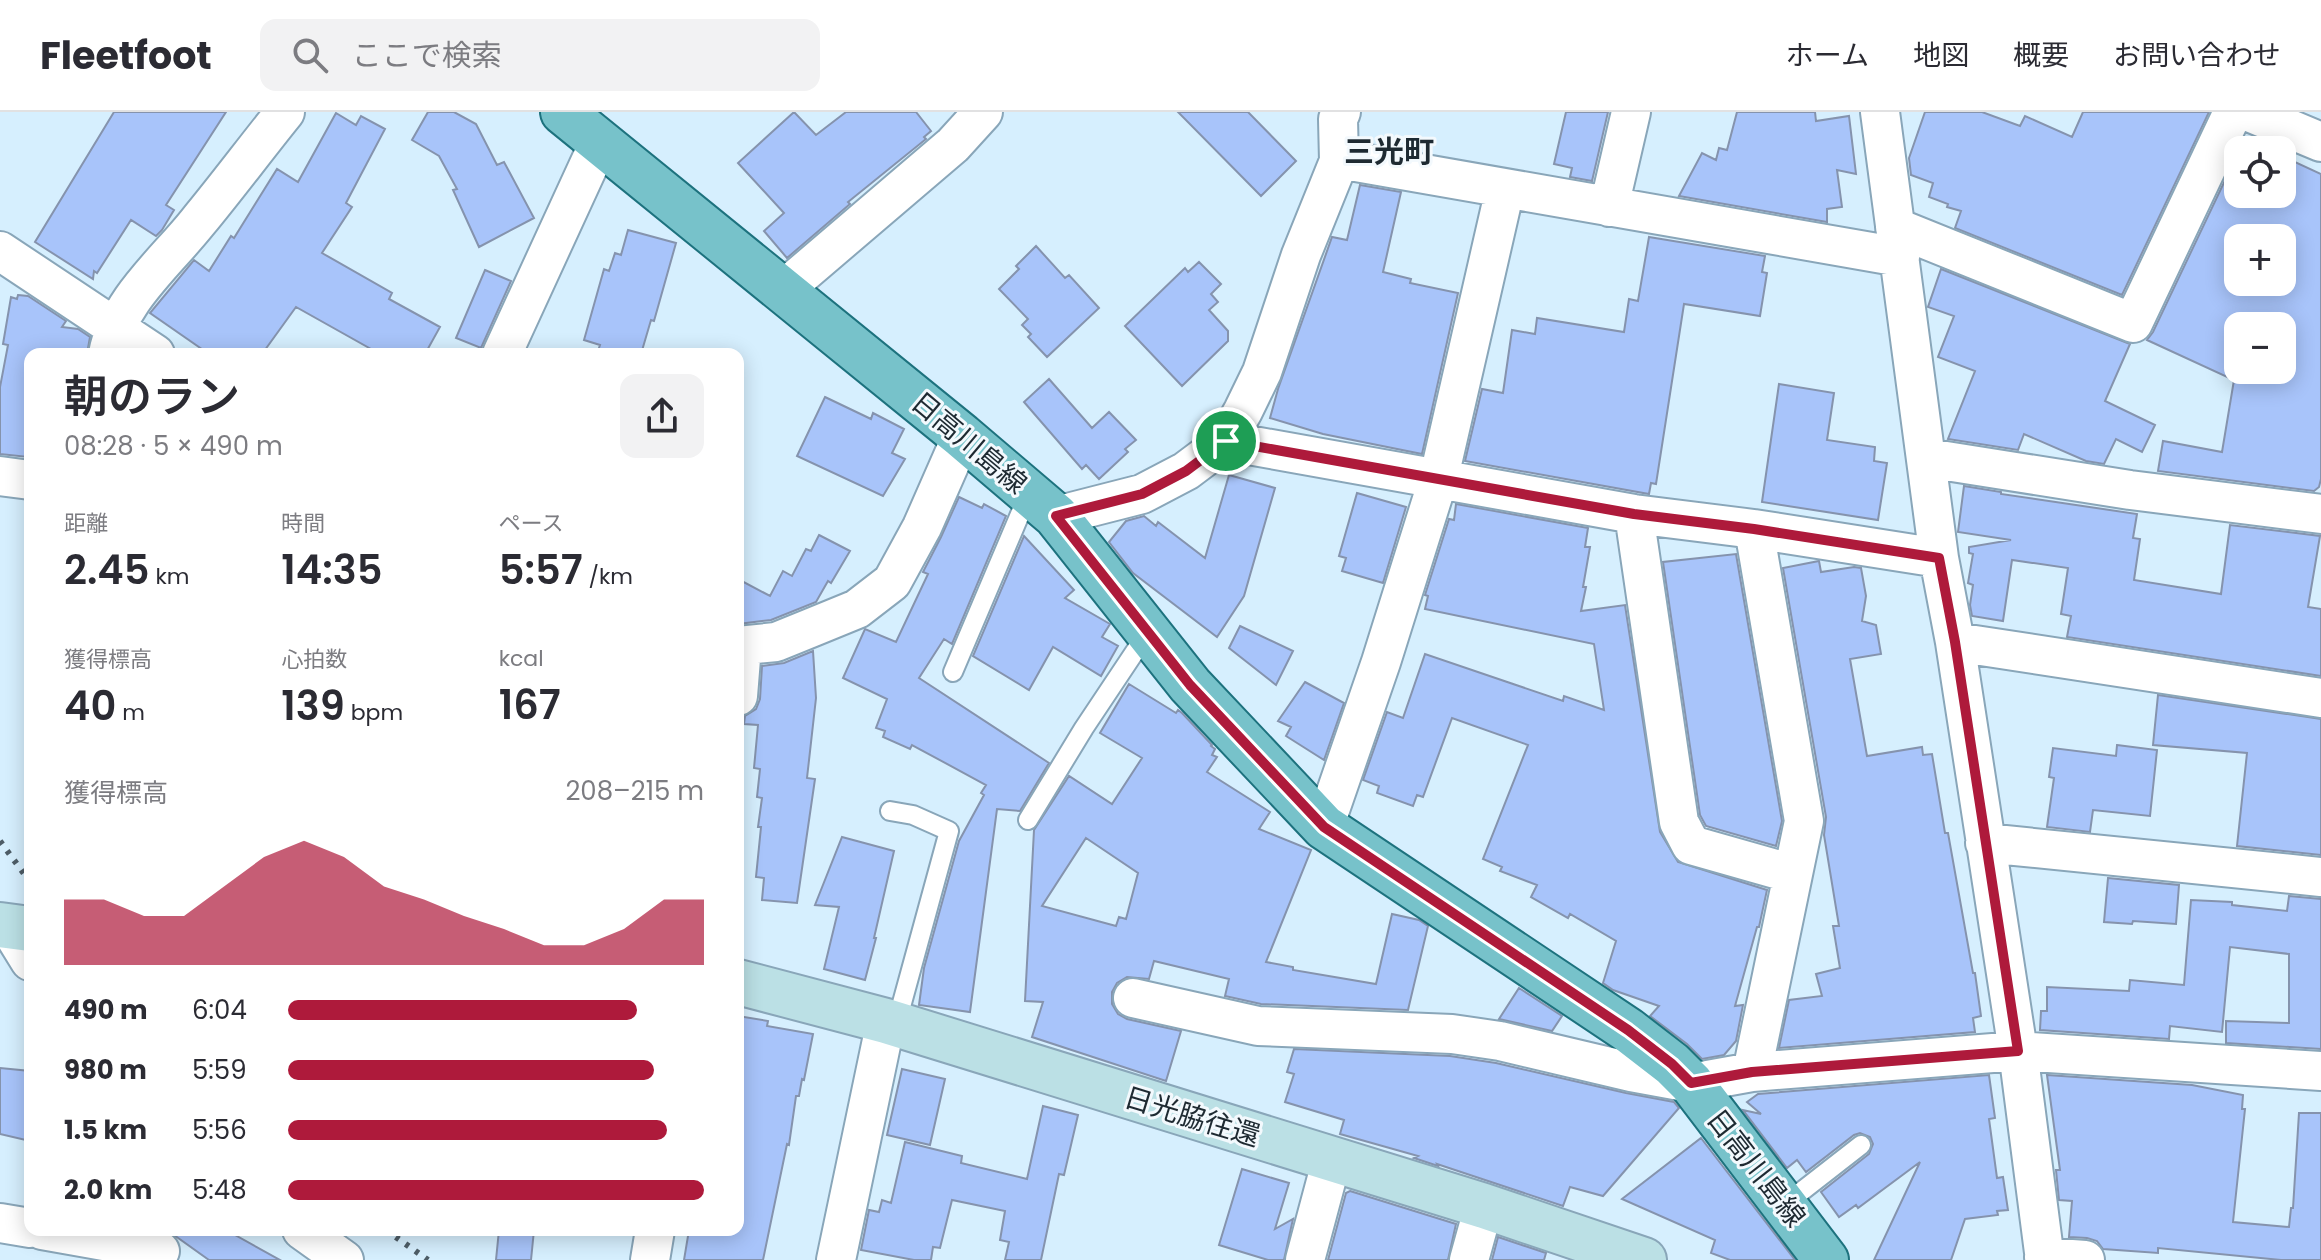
<!DOCTYPE html>
<html lang="ja">
<head>
<meta charset="utf-8">
<style>
	body { margin:0; font-family:Poppins,"Noto Sans JP",sans-serif; background:#f2f2f3; color:#2b2b33; height:100vh; display:flex; flex-direction:column; font-size:30px; white-space:nowrap }
	* { box-sizing:border-box; margin:0 }
	p { font-size:26px; color:#7c7c81 }
	.icon { flex:none; width:44px; height:44px; fill:none; stroke:currentColor; stroke-width:2; stroke-linecap:round; stroke-linejoin:round }
	.map { position:relative; flex:1; overflow:hidden }
	.drawer { position:absolute; left:24px; top:236px; width:720px; height:888px; display:flex; flex-direction:column; background:#fff; border-radius:16px; box-shadow:0 4px 20px #0003 }
	.drawer>* { flex:none }
	.tools { position:absolute; left:2224px; top:24px; display:grid; gap:16px }
	.tools a { display:grid; place-items:center; width:72px; height:72px; border-radius:16px; background:#fff; box-shadow:0 4px 20px #0003; font-size:40px }
	.pin { position:absolute; display:grid; place-items:center; width:68px; height:68px; color:#fff; margin:-34px; border:4px solid #fff; border-radius:50%; box-shadow:0 2px 8px #0007 }
	.round { display:grid; place-items:center; flex:none; width:84px; height:84px; border-radius:16px; background:#f2f2f3 }
	.headline { display:flex; align-items:center; justify-content:space-between; height:136px; padding:0 40px }
	h1 { font-size:44px; font-weight:600; line-height:60px }
	.metrics { display:grid; grid-template-columns:repeat(3,1fr); gap:12px; height:136px; padding:8px 40px }
	.metrics div { display:grid; align-content:center }
	.metrics b { font-size:40px; font-weight:600 }
	.metrics small { font-size:22px; font-weight:400 }
	.metrics p { font-size:22px }
	.chart { height:224px; padding:16px 40px }
	.chart p { display:flex; justify-content:space-between }
	.chart svg { width:100%; height:144px; margin-top:8px; fill:#ae1a3b; opacity:.7 }
	ul { padding:0 40px; list-style:none; font-size:26px }
	li { display:grid; grid-template-columns:128px 96px 1fr; align-items:center; height:60px }
	li i { height:20px; border-radius:10px; background:#ae1a3b }
	header { display:flex; align-items:center; gap:48px; box-sizing:border-box; height:112px; padding:0 40px; background:#fff; border-bottom:2px solid #e1e1e2 }
	header strong { font-size:38px }
	nav { display:flex; gap:44px; margin-inline-start:auto; font-size:28px }
	.search { width:560px; height:72px; background:#f2f2f3; display:flex; align-items:center; gap:20px; box-sizing:border-box; padding:0 28px; border-radius:16px; color:#7c7c81; font-size:30px }
	.map>svg:first-child { display:block }
	.building { fill:#a8c4fa; stroke:#8593ad; stroke-width:2; fill-rule:evenodd }
	.lines { fill:none; stroke-linecap:round; stroke-linejoin:round }
	.lane-casing { stroke:#89a6b9; stroke-width:22 }
	.street-casing { stroke:#89a6b9; stroke-width:42 }
	.secondary-casing { stroke:#89a6b9; stroke-width:48 }
	.primary-casing { stroke:#1d727e; stroke-width:48 }
	.lane { stroke:#fff; stroke-width:18 }
	.street { stroke:#fff; stroke-width:38 }
	.secondary { stroke:#bbe0e5; stroke-width:44 }
	.primary { stroke:#77c2ca; stroke-width:44 }
	.rail { stroke:#4e5d67; stroke-width:6; stroke-dasharray:4 8; stroke-linecap:butt }
	.route-casing { stroke:#fff; stroke-width:16 }
	.route { stroke:#ae1a3b; stroke-width:10 }
	.labels { text-anchor:middle; dominant-baseline:central; stroke-width:6; stroke-linejoin:round; paint-order:stroke }
	.street-label { font-size:28px; fill:#1e2a32; stroke:#f3f9fd }
	.neighbourhood-label { font-size:30px; font-weight:bold; fill:#1e2a32; stroke:#f3f9fd }
</style>
</head>
<body>
<header>
<strong>Fleetfoot</strong>
<div class="search"><svg class="icon" aria-label="search" viewBox="0 0 24 24"><circle cx="10" cy="10" r="6"/><path d="M15 15l6 6"/></svg>ここで検索</div>
<nav><a>ホーム</a><a>地図</a><a>概要</a><a>お問い合わせ</a></nav>
</header>
<div class="map">
<svg width="2321" height="1148" viewBox="0 0 2321 1148">
	<rect width="100%" height="100%" fill="#d6effe"/>
	<path class="building" d="M114 0H226L166 93 174 98 162 118 156 124 131 108 97 161 94 159 93 167 35 130Z
		M428 0H454L476 12 497 53 504 50 534 106 479 135 453 78 457 77 439 44 412 28Z
		M794 0 816 23 846 0H916L931 19 924 25 926 27 848 90 850 92 787 146 764 119 784 101 738 51Z
		M1178 0H1248L1296 49 1261 84Z
		M1566 0H1608L1592 69 1570 65 1572 56 1554 52Z
		M1737 0H1815L1816 9 1849 4 1856 62 1837 58 1842 95 1827 97V110L1679 84 1702 41 1716 48 1719 36 1727 38Z
		M1925 0H1982L2020 14 2025 4 2072 25 2083 0H2209L2122 183 1955 116 1961 99 1947 95 1948 92 1929 85 1933 71 1911 63 1909 46Z
		M336 1 356 13 361 4 385 17 346 91 352 95 322 141 392 181 389 187 440 215 425 242H380L296 195 262 242H209L150 201 194 148 209 159 231 124 234 126 277 57 298 70Z
		M2238 41V82H2282V44L2321 62V367L2319 375 2314 379 2158 359 2163 329 2222 340 2234 268 2147 228 2153 220ZM2238 126H2282V170H2238ZM2238 214H2282V258H2238Z
		M1360 73 1401 80 1383 160 1411 167 1410 171 1458 181 1422 342 1323 322 1270 306 1278 277 1332 125 1347 128Z
		M628 118 676 131 654 209 651 208 641 242H597L600 233 584 228 604 157 609 159 615 141 621 143Z
		M1649 125 1765 144 1762 160 1767 161 1760 204 1684 192 1656 372 1651 371 1649 382 1465 349 1482 277 1503 281 1512 218 1535 222 1537 206 1624 220 1629 187 1638 189Z
		M1036 134 1065 166 1069 163 1099 196 1047 245 1028 225 1031 222 1022 213 1028 207 999 177 1019 157 1016 154Z
		M1199 150 1221 172 1211 182 1218 190 1209 198 1228 219V229L1182 274 1125 214 1185 156 1188 160Z
		M1941 157 2130 232 2105 289 2155 313 2142 340 2116 327 2104 352 2086 349 2024 322 2018 338 1948 327 1975 259 1938 245 1954 204 1928 195Z
		M485 158 511 169 481 236 456 226Z
		M18 183 28 184 66 209 62 215 78 217 90 225 87 242H30L28 345 0 342V275L8 233 3 232 11 185 17 187Z
		M1049 267 1092 316 1109 300 1136 328 1125 337 1128 340 1099 367 1086 353 1082 357 1024 290Z
		M1779 272 1834 281 1827 328 1875 335 1874 349 1887 351 1878 408 1762 390Z
		M825 285 871 307 873 301 904 317 892 341 905 347 883 384 797 344Z
		M1229 363 1275 376 1244 484 1217 525 1133 461 1109 430 1126 409 1144 404 1156 414 1158 410 1205 446Z
		M1964 374 2001 380V382L2137 402 2133 426 2140 427 2134 468 2221 482 2230 413 2320 424 2308 495 2321 497V564L2067 525 2071 504 2061 502 2068 456 2012 448 2003 509 1972 504 1970 493 1973 473 1968 471 1973 442 1969 441V435L2011 428 1958 420Z
		M1357 381 1406 395 1383 471 1342 459 1346 446 1339 444Z
		M959 385 982 396 984 392 1006 404 952 532 944 527 919 566 1049 651 1020 699 997 697 970 900 919 893 924 856 959 729 984 683 981 681 986 673 912 633 910 637 883 625 885 619 876 616 887 587 843 566 865 517 896 530 928 462 923 460 941 425Z
		M1456 392 1588 416 1585 435H1590L1583 475H1586L1581 499 1625 493 1660 720 1678 750 1767 778 1759 815H1757L1735 894 1743 893 1736 929 1724 943 1702 947 1687 932 1650 904 1659 894 1613 878 1603 871 1616 829 1570 802 1568 806 1531 785 1537 773 1500 759 1502 755 1483 747 1528 633 1452 606 1423 685 1417 683 1413 694 1377 681 1379 674 1363 668 1387 600 1403 606 1425 542 1563 589 1564 584 1604 598 1594 532 1425 497 1428 484 1425 483 1449 407 1454 408Z
		M819 423 850 439 831 471 828 469 816 490 771 508 738 512V467L770 484 783 459 792 464 806 437 811 439Z
		M1024 424 1074 478 1065 486 1110 512 1102 525 1118 534 1101 564 1053 535 1029 578 973 544Z
		M1736 442 1782 709 1776 734 1706 714 1700 703 1663 450Z
		M1819 449 1821 460 1854 455 1861 456 1866 484 1862 509 1876 513 1881 542 1850 547 1867 644 1922 635 1923 643 1932 642 1945 721H1948L1973 861H1975L1981 904 1973 906 1975 920 1779 936 1789 888 1822 884 1816 862 1840 856 1833 814H1839L1824 723 1826 705 1783 456Z
		M1240 514 1293 539 1276 573 1229 536Z
		M813 539 816 586 807 666 815 667 797 791 762 788 764 766 756 765 761 715H758L762 686 757 685 760 657 754 656 758 613 744 612 745 604 756 597 760 587 762 554 784 551Z
		M1305 570 1344 591 1324 648 1286 624 1291 615 1278 609Z
		M1129 572 1176 601 1178 598 1182 601 1212 633 1211 634 1215 637 1212 643 1217 645 1207 660 1270 700 1259 717 1311 738 1266 850 1293 855V858L1376 872 1392 802 1419 808 1428 814 1408 898 1261 892 1225 884 1229 867 1154 849 1149 867 1127 865 1117 871 1112 880V892L1118 902 1127 907 1181 919 1166 969 1032 925 1043 890 1025 889 1034 718 1069 664 1112 692 1142 646 1100 621ZM1086 726 1138 761 1126 807 1119 805 1116 814 1042 794Z
		M2158 583 2321 607V743L2237 734 2247 641 2153 633Z
		M2117 633 2157 638 2150 704 2093 698 2090 720 2047 715 2054 666 2049 665 2053 636 2116 644Z
		M842 725 894 739 874 826H876L865 868 824 857 839 795 815 793Z
		M2108 766 2179 773 2176 812 2133 809 2132 812 2104 810Z
		M2289 784 2321 787V937L2226 931V909L2289 911V842L2230 835 2222 920 2170 914 2169 927 2040 918 2041 899H2047V875L2129 879 2130 868 2184 873 2191 788 2232 790V793L2287 799Z
		M1519 876 1562 904 1552 919 1499 907Z
		M738 904 768 909 767 914 813 922 804 968 802 967 799 984H796L789 1033 787 1032 763 1148H684L689 1118H738Z
		M1294 937 1450 944 1496 951 1626 981 1674 990 1679 996 1603 1084 1570 1075 1563 1094 1437 1052 1438 1054 1414 1046 1418 1044 1340 1022 1344 1008 1285 990 1294 962 1287 960Z
		M0 956 30 959V1029L0 1022Z
		M902 957 945 967 930 1033 887 1023Z
		M1989 963 1995 1006 1989 1007 1997 1066 2003 1065 2008 1098 1997 1099 1998 1103 1965 1107 1951 1148H1874L1920 1050 1858 1096 1856 1093 1839 1105 1821 1080 1869 1042 1873 1032 1870 1025 1860 1021 1854 1023 1806 1060 1797 1048 1787 1056 1743 998 1761 1002 1747 990 1758 982Z
		M2047 963 2192 973 2243 983 2242 997H2245L2233 1110 2289 1115 2291 1096H2293L2299 1001H2321V1148H2281L2158 1136V1141L2103 1137 2097 1129 2087 1126 2069 1125 2072 1089 2059 1088 2056 1058H2060Z
		M1043 994 1078 1003 1064 1063 1059 1062 1041 1148H1005L1009 1130 1000 1128 1005 1099 952 1088 940 1136 933 1135 931 1148H914L861 1138 869 1098 879 1100 882 1088 891 1091 905 1030 962 1044 961 1051 1027 1067Z
		M1701 1026 1795 1148H1730L1711 1141 1715 1128 1622 1087Z
		M1242 1057 1289 1071 1275 1117 1293 1107 1284 1148H1268L1219 1133Z
		M1350 1079 1456 1112 1448 1148H1328L1346 1081Z
		M167 1118H226L280 1148H209Z
		M499 1118H534L531 1148H496Z
		M1498 1125 1546 1141 1544 1148H1492Z"/>
	<g class="lines">
		<g class="lane-casing">
			<path id="lane" d="M953 560 1029 381
				M890 699 913 703 949 719 896 913
				M1028 708 1084 616 1148 520
				M1784 1093 1861 1033"/>
		</g>
		<g class="street-casing">
			<path id="street" d="M1880 0 1939 446 1955 530 2018 939 2045 1148
				M2249 0 2321 30
				M1339 49 1356 50 1900 145
				M1609 95 1631 0
				M1895 115 2133 211 2233 0
				M0 139 155 242
				M782 179 953 33 983 0
				M108 242C118 189 165 151 197 111 227 75 255 37 285 0
				M502 242 599 31
				M1226 329 1634 402 1754 417 1939 446
				M1927 346 2130 378 2321 402
				M0 364 30 368
				M1634 402 1679 710 1691 733 1793 762
				M1056 404 1142 382 1186 359 1226 329 1243 299 1262 260 1301 143 1339 49 1338 7 1341 0
				M1955 530 2321 586
				M738 534 776 530 813 515 857 497 892 470 922 415 962 324
				M738 584 742 534
				M1324 715 1381 550 1439 365 1505 77
				M1985 731 2321 765
				M9 815 30 849
				M1133 886 1258 914 1452 922 1500 929 1631 960 1691 971 1752 960 2018 939 2321 959
				M1752 960 1804 709 1754 417
				M0 1111 30 1116
				M42 1118 160 1139
				M302 1118 344 1148
				M2044 1145 2085 1148
				M650 1148 655 1118
				M836 1148 886 909
				M1305 1148 1332 1047
				M1469 1148 1484 1094"/>
		</g>
		<g class="secondary-casing">
			<path id="secondary" d="M0 813 30 817
				M738 870 886 909 1484 1094 1644 1148"/>
		</g>
		<g class="primary-casing">
			<path id="primary" d="M563 0 962 324 1056 404 1190 573 1324 715 1628 918 1672 952 1691 971 1826 1148"/>
		</g>
		<use href="#lane" class="lane"/>
		<use href="#street" class="street"/>
		<use href="#secondary" class="secondary"/>
		<use href="#primary" class="primary"/>
		<path class="rail" d="M0 729 30 770
			M386 1118 428 1148"/>
	</g>
	<g class="lines">
		<g class="route-casing">
			<path id="route" d="M1226 329 1634 402 1754 417 1939 446 1955 530 2018 939 1752 960 1691 971 1672 952 1628 918 1324 715 1190 573 1056 404 1142 382 1186 359Z"/>
		</g>
		<use href="#route" class="route"/>
	</g>
	<g class="labels">
		<g class="street-label">
			<text transform="translate(969 331) rotate(40)">日高川島線</text>
			<text transform="translate(1192 1005) rotate(17)">日光脇往還</text>
			<text transform="translate(1756 1056) rotate(52)">日高川島線</text>
		</g>
		<g class="neighbourhood-label">
			<text x="1389" y="39">三光町</text>
		</g>
	</g>
</svg>
<div class="tools">
<a><svg class="icon" aria-label="locate" viewBox="0 0 24 24"><circle cx="12" cy="12" r="6"/><path d="M12 2v4M12 18v4M2 12h4M18 12h4"/></svg></a>
<a>+</a>
<a>−</a>
</div>
<div class="pin" style="left:1226px;top:329px;background:#1e9e55"><svg class="icon" aria-label="arrive" viewBox="0 0 24 24"><path d="M6 21V4h12l-3 4 3 4H6"/></svg></div>
<section class="drawer">
<div class="headline"><div><h1>朝のラン</h1><p>08:28 · 5 × 490 m</p></div><a class="round"><svg class="icon" aria-label="share" viewBox="0 0 24 24"><path d="M12 15V3M7 8l5-5 5 5M5 13v7h14v-7"/></svg></a></div>
<div class="metrics">
<div><p>距離</p><b>2.45<small> km</small></b></div>
<div><p>時間</p><b>14:35</b></div>
<div><p>ペース</p><b>5:57<small> /km</small></b></div>
</div>
<div class="metrics">
<div><p>獲得標高</p><b>40<small> m</small></b></div>
<div><p>心拍数</p><b>139<small> bpm</small></b></div>
<div><p>kcal</p><b>167</b></div>
</div>
<div class="chart"><p><span>獲得標高</span>208–215 m</p>
<svg viewBox="0 0 160 44" preserveAspectRatio="none"><path d="M0 44V24L10 24L20 29L30 29L40 20L50 11L60 6L70 11L80 20L90 24L100 29L110 33L120 38L130 38L140 33L150 24L160 24V44z"/></svg>
</div>
<ul>
<li><b>490 m</b>6:04<i style="width:84%"></i></li>
<li><b>980 m</b>5:59<i style="width:88%"></i></li>
<li><b>1.5 km</b>5:56<i style="width:91%"></i></li>
<li><b>2.0 km</b>5:48<i style="width:100%"></i></li>
</ul>
</section>
</div>
</body>
</html>
